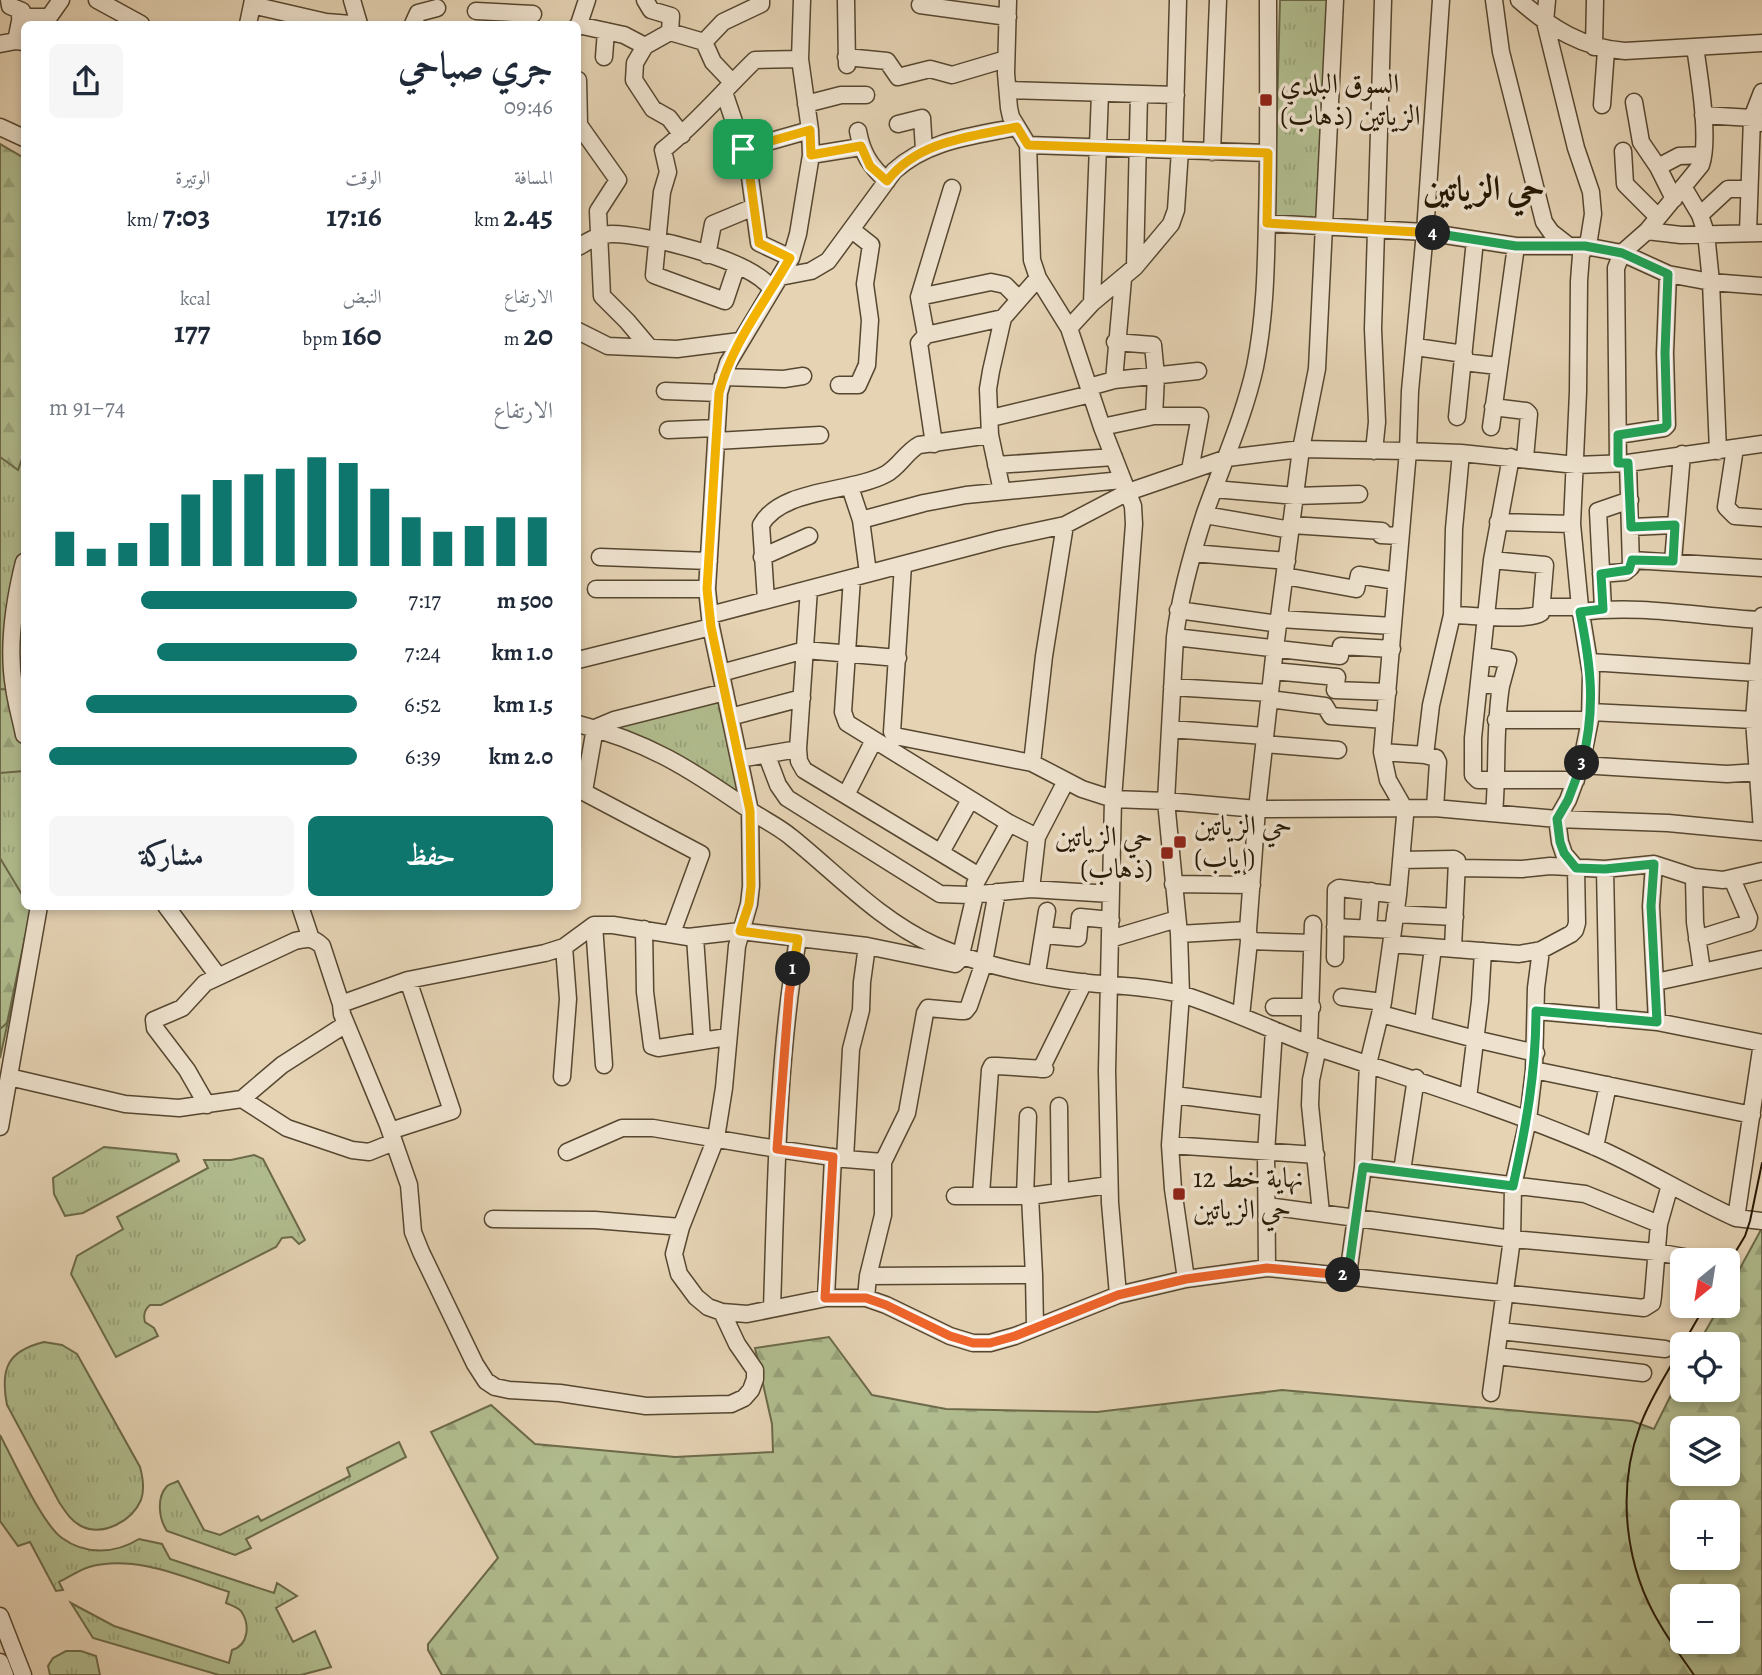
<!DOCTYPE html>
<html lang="ar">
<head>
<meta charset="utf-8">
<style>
	body { margin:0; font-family:Alegreya,Amiri,serif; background:#f6f6f7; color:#1f2937; direction:rtl; height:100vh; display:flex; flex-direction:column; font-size:26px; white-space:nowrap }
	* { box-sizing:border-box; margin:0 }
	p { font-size:23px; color:#747a83 }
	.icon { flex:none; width:38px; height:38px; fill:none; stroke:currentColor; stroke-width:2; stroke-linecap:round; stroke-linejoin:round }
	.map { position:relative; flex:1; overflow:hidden; direction:ltr }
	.sheet { position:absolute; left:21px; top:21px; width:560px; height:889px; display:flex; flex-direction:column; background:#fff; border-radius:10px; box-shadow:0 4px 10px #0003; direction:rtl }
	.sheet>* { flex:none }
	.needle { width:46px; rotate:210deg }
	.controls { position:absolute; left:1670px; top:1248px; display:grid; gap:14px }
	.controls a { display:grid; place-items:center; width:70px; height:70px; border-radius:10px; background:#fff; box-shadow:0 4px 10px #0003; font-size:35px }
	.pin { position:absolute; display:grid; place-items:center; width:60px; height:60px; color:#fff; margin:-30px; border-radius:14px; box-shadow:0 4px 10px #0006 }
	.km { position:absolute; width:35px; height:35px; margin:-18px; border-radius:50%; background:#222; color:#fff; font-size:19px; line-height:35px; text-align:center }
	.round { display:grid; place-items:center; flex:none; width:74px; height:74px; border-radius:10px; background:#f6f6f7 }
	.head { display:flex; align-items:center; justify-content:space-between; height:119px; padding:0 28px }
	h1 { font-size:38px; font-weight:700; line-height:52px }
	.stats { display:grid; grid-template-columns:repeat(3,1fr); gap:10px; height:119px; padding:7px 28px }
	.stats div { display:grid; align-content:center }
	.stats b { font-size:30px; font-weight:700 }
	.stats small { font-size:19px; font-weight:400 }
	.stats p { font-size:19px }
	.chart { height:196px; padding:14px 28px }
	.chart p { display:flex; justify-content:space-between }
	.chart svg { width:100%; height:126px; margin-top:7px; stroke:#0f766e; stroke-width:6 }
	.action { display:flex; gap:14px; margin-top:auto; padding:14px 28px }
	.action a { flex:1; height:80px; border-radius:10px; background:#0f766e; color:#fff; font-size:28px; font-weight:700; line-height:80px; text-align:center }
	.action a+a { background:#f6f6f7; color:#1f2937 }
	ul { padding:0 28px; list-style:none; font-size:23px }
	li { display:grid; grid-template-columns:112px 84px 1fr; align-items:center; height:52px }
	li i { height:18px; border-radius:9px; background:#0f766e }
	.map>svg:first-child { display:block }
	.grass { fill:url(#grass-tufts); stroke:#6c6a4a; stroke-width:2 }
	.forest { fill:url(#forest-firs); stroke:#6c6a4a; stroke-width:2; fill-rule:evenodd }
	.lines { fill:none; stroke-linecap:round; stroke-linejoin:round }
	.minor-casing { stroke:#564730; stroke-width:19 }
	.minor { stroke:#eee2ce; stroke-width:16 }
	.tram { stroke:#261804; stroke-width:2 }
	.split-1-casing { stroke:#fff; stroke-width:14 }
	.split-2-casing { stroke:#fff; stroke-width:14 }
	.split-3-casing { stroke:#fff; stroke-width:14 }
	.split-4-casing { stroke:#fff; stroke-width:14 }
	.split-5-casing { stroke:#fff; stroke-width:14 }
	.split-1 { stroke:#f5b400; stroke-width:9 }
	.split-2 { stroke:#f0652b; stroke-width:9 }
	.split-3 { stroke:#22a559; stroke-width:9 }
	.split-4 { stroke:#22a559; stroke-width:9 }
	.split-5 { stroke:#f5b400; stroke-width:9 }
	.poi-dot { fill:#8f2418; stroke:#eee2ce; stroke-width:2.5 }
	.labels { text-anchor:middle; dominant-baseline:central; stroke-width:7; stroke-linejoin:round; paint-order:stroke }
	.poi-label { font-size:28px; fill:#261804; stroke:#eee2ce; text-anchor:start }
	.district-label { font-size:35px; font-weight:bold; fill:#261804; stroke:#eee2ce }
</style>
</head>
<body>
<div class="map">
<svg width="1762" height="1675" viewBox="0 0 1762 1675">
	<defs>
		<pattern id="grass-tufts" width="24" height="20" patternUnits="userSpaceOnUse" patternTransform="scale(1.75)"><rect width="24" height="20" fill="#b1bd8f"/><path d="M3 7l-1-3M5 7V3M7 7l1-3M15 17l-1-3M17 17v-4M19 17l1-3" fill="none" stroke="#98a27a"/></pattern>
		<pattern id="forest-firs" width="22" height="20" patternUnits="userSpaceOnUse" patternTransform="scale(1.75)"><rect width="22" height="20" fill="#b1bd8f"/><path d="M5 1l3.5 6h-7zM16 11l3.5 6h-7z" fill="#98a27a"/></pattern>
	</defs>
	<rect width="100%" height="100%" fill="#e5d3b4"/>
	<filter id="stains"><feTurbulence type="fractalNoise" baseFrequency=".00286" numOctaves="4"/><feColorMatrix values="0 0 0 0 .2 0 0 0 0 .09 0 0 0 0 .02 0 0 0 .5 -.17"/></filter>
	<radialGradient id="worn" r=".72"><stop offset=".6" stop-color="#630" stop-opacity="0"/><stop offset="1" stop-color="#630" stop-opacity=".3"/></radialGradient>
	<path class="grass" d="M1280 0H1333L1322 224 1274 220Z
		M0 144 24 158V550L13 599 24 742V906L33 907 0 1058Z
		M722 698 743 798 605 729Z
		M104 1147 176 1154 179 1161 83 1213 65 1216 54 1194 53 1178Z
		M254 1155 263 1159 305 1240 299 1244 292 1237 282 1238 276 1247 161 1305H150C144 1310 143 1315 145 1322L154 1328 158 1336 116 1357 71 1274 77 1256 123 1229 117 1217 208 1168 204 1160H231Z
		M44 1342 62 1345 77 1354 140 1467C143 1478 145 1489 141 1500 132 1521 103 1537 81 1526 71 1521 65 1511 59 1502L7 1405C0 1369 7 1351 44 1342Z
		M0 1435C13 1459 42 1524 62 1538 85 1555 115 1554 139 1539L162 1544 170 1559 274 1593 277 1583 297 1596 276 1608 293 1642 315 1631 331 1667 301 1675H219L93 1638 71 1603 114 1626 229 1663 232 1650C249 1645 250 1624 241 1611 237 1607 231 1605 226 1603L229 1592C186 1578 135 1554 89 1567 79 1570 68 1578 59 1582L63 1590 56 1591 30 1542 18 1546 0 1521Z
		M399 1442 406 1457 246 1539 251 1548 235 1555 167 1531C159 1519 156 1498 167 1486 170 1484 174 1483 178 1481L204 1530 220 1535 258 1516 261 1521 350 1476 347 1468Z
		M66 1651H81L96 1656 100 1675H50L48 1666 53 1658Z"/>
	<path class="forest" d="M0 144 24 158V453L18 470 0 457Z
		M0 689 16 690 24 743V771L0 773Z
		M0 858 24 898V906L30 907 31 909 7 1023 0 1029Z
		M1762 1228V1675H442L428 1650V1644L498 1558 431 1432 491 1405 535 1444 675 1457 773 1452 772 1424 755 1348 829 1337 872 1395 946 1409 1097 1412 1282 1390 1632 1421 1654 1429 1682 1373V1390H1727V1344H1698L1720 1306H1727V1292ZM1682 1428H1727V1474H1682ZM1682 1512H1727V1558H1682ZM1682 1596H1727V1642H1682Z"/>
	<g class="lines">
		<g class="minor-casing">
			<path id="minor" d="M9 0 10 6 22 11 16 41
				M97 0 141 24
				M352 0 359 24
				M645 0 651 10 671 16 670 32 704 42 713 62 732 82
				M802 0 800 59 810 130 811 155 798 234 791 258 728 363 719 393 707 589 711 627 750 811 751 886 749 904 737 946 724 1088 716 1138 681 1227 674 1254 679 1274 696 1297 708 1307 722 1312 747 1314 826 1298H866L886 1305 950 1336 973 1343H990L1015 1336 1118 1295 1186 1279 1267 1268 1644 1308 1652 1303 1653 1296 1659 1224 1670 1185
				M846 0 847 65
				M1008 0 1006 73 1009 108 1011 117 1028 145 1032 260 1038 278 1069 328 1102 427 1133 506 1134 524 1113 799 1107 1071 1110 1203 1118 1295
				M1494 0 1501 52 1544 222 1551 232 1569 246
				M1519 0C1551 28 1582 48 1625 51L1762 43
				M252 5 326 22 351 24
				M920 5 1008 17
				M476 11 533 14
				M20 17H49L61 0
				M248 24 253 0
				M413 24 418 13 437 8
				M578 25 624 35 645 46
				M578 27 587 0
				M670 32 645 46 635 63 634 80 653 109 669 118 682 135
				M704 42 723 22 761 4V0
				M0 44 16 41 24 42
				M1594 47 1595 0
				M604 57 606 31
				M846 57 887 61 898 77 930 69 952 75 1006 59
				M578 80 579 125 618 180 598 211 602 296 627 321 649 347
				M1008 90 1176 95
				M724 92 748 163 759 243 791 258
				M1634 102 1641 142 1658 167 1674 199
				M806 104 841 95H866
				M1602 105 1606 50
				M1703 115 1752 118 1760 123
				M898 124 922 118 924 150
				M0 127 24 138
				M858 131C862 153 870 166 887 181
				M1028 145 1268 153
				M743 149 810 130
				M1174 150 1178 0
				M1623 151 1625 184 1658 217
				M1212 152 1218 0
				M811 155 861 147
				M1658 167 1679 156 1703 155
				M1684 188 1700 215 1706 233 1711 282 1718 451
				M1700 215 1728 189H1749
				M1267 223 1425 232 1516 246H1585L1622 253 1668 274 1711 282 1762 286
				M1647 231 1681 235 1762 233
				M1748 232 1752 118 1762 92
				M578 247C589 241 599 234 612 234 646 234 754 260 771 289
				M707 255 713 224 754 207
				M737 265 725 301 654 275 662 192 668 172 663 150C697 123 724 90 755 60L800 59
				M1135 267 1139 94
				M780 277 811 271 828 261 894 171C928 140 973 136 1017 127
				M919 297 991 282 1005 285 1019 299
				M1092 303 1100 93
				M1069 328 1092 303 1135 267 1171 224 1176 210 1180 150
				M578 331 608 346 677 349 740 341
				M926 335 919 297 952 188
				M1115 342 1153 345 1156 376 1154 416
				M1416 347 1464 354
				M1463 362 1498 366
				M723 377 784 379 803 376
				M1114 380 1123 279
				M839 385H858L867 365 870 320 865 284 871 245 852 230
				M1089 387 1114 380 1198 371
				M665 391 719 393
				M1493 407 1526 411 1529 414 1525 458
				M1457 417 1475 240
				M991 418 1091 394
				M1102 427 1154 416H1200L1190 470
				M1491 427 1516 246
				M668 430 716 428
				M1618 435 1664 428 1667 425 1665 353 1668 274
				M716 441 820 435
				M934 444 919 343 926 335 1003 318
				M1735 448 1726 507 1735 516 1762 518
				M1374 451 1377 422 1373 329 1383 0
				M1511 457 1492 560 1473 738V775L1478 780H1576
				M1618 463 1616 268 1622 253 1647 231 1701 165C1710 139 1699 75 1695 47
				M996 465 1114 457
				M850 487 861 520 868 573
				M1214 489 1295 496 1359 494
				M1002 491 990 435 988 389 991 371 1003 318 1038 278
				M1205 515 1291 530
				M861 520 924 503 966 495 1122 480
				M1498 522 1572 524
				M1292 525 1382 531 1381 535 1400 536
				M1631 527 1675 525
				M1193 553 1287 561
				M600 557 709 561
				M762 557 809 536
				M1632 560 1762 568
				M1673 561 1682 454
				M24 562C14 602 7 645 14 687 16 703 21 719 24 735
				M903 565 892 732 895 736 1032 763 1082 789 1113 799 1166 801 1257 809 1435 808 1557 819 1668 823 1762 832
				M1601 574 1625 572 1631 567 1628 463
				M1285 576 1356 589 1359 575 1396 581
				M852 578 843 712 847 723 1009 823 1037 837
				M596 589H707
				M809 589 798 749 799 761 804 770 979 876
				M766 600 761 525C781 488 851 493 886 474 899 467 906 452 919 445L990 435
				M1542 607H1580
				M1603 609 1598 511 1630 500
				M1178 610 1279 624
				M1580 612C1643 604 1699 617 1761 620
				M710 615 1000 539 1065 525 1128 492 1227 458 1301 449 1408 451 1461 453 1576 465 1628 463 1762 444
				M1452 615C1470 615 1528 622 1541 613L1545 565 1492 560
				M1762 616 1754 720 1762 830
				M1280 619 1392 626
				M1175 637 1340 656 1341 646 1392 649
				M1483 656 1508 660 1501 686
				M578 660 711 627
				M1590 662 1757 673
				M1273 671 1337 677 1335 690 1388 692
				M721 673 805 650 898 658
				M1479 684 1501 686C1494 728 1498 771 1494 813
				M1172 687 1270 693
				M1269 699 1325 706 1331 716 1385 720
				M1590 712 1754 720
				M730 717 802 698
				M1496 720H1590
				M578 724C648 742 689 768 748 809 762 819 778 826 791 837 837 874 879 920 934 945 976 964 1042 978 1089 983 1119 986 1156 987 1184 995 1231 1010 1275 1032 1322 1049 1413 1080 1505 1108 1593 1146 1642 1167 1687 1196 1736 1218L1762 1221
				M1170 729 1265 736
				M1265 744 1338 750
				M1382 752 1425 755 1436 758 1438 762 1435 808
				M1425 755 1431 705 1452 615 1454 529 1461 453
				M767 756 778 785 787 798 940 894 969 895 1031 889 1111 894
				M739 759 798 749
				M1032 763 1044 656 1065 525
				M1581 765 1727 774 1758 772
				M578 789 701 854 672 933
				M584 791 595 728 614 720 725 692
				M846 795 874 740
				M941 852 970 800
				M1401 860 1454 859 1457 861 1453 948
				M1654 864 1651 906 1657 1022
				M1458 868 1522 869 1550 866 1605 869 1654 864 1694 877 1723 880 1762 871
				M1605 869 1608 1018
				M1694 877 1695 922 1702 971
				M975 884 1009 823
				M1173 884 1252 885
				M1031 889 1037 837 1066 781
				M166 906 218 976
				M300 906 311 939
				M1395 914 1455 917
				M594 925 604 1065
				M1335 927 1393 930
				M1368 928 1371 891
				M644 929 645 992 652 1046 658 1048 727 1037
				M1179 934 1248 930
				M1044 935 1078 938 1080 917 1111 920
				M695 937 702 1039
				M1110 939 1177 919
				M1697 939 1748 923 1749 918 1732 879
				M1249 941 1312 943
				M1392 944 1519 954 1541 950
				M1335 958 1336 890 1339 888 1398 895
				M1037 973 1047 911
				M1656 982 1762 959
				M1342 997 1383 1002
				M1274 1007H1312
				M1536 1011 1657 1022 1762 1043
				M1381 1014 1475 1039 1536 1053
				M1241 1016 1249 941 1248 930 1257 809 1275 648 1301 449 1317 369 1335 0
				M1423 1023 1433 948
				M1309 1044 1313 924
				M1318 1047 1311 1080 1310 1105 1321 1213
				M1041 1069 1084 982
				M1534 1070 1752 1115
				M9 1077 125 1104 179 1108 242 1099 287 1128 352 1150 369 1152 394 1142
				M562 1077 568 999 564 947
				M1174 1095 1268 1107
				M1468 1098 1480 1001 1483 951
				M242 1099 282 1065 346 1024
				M207 1105 187 1070 155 1028 154 1020 182 1008 205 983 295 941C307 938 313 937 322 946L341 1004
				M1059 1106 1060 1191
				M0 1127 39 906
				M390 1131 452 1111 408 980
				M1170 1145 1316 1155
				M1595 1147 1608 1085
				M567 1152 622 1128H653L777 1149 845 1159 883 1162V1215L868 1276 866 1298
				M845 1159 851 1049 861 1010 862 982 867 946
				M883 1162 907 1113 925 1013 928 1008 961 1011H965L969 1006 984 962 997 892
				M1363 1167 1585 1194 1659 1224
				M1402 1171 1416 1078
				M981 1194 990 1070 992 1066H997L1045 1069
				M955 1196H1030L1109 1185
				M1025 1196 1028 1116
				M1030 1196 1034 1275
				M1267 1206 1512 1239 1656 1252 1701 1260
				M1736 1218 1762 1043
				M493 1219 595 1220 681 1227
				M1267 1268 1266 1153 1274 1030
				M1348 1275 1363 1167 1368 1064 1383 1002 1398 895 1405 816 1404 808 1388 780 1382 752 1408 451 1410 391 1425 232 1441 0
				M868 1276 1034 1275 1035 1327
				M1186 1279 1173 1189 1170 1145 1181 994 1179 934 1166 801 1175 637C1180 595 1192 553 1205 513 1222 465 1244 417 1255 367 1265 318 1266 268 1267 218 1269 146 1268 73 1268 0
				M826 1298 833 1157
				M772 1309C776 1186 777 1060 798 939
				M722 1312 737 1344 755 1370V1379L751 1390 744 1398 731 1404 646 1406 560 1393 509 1390 495 1387 486 1381 475 1364 421 1252 413 1232 409 1185 388 1125 342 1014 341 1004 408 980 545 953 564 947 594 925H613L688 937 740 931 867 946 955 964 960 959 975 895
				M1500 1331 1665 1349
				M1497 1356 1643 1373
				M1491 1393 1512 1239 1513 1186 1528 1120 1534 1070 1536 988 1541 950 1571 934 1575 930 1577 923 1576 868 1564 854 1560 842 1557 819 1568 800 1581 765 1590 720 1591 674 1580 607 1572 524 1578 392 1579 281 1581 255 1589 239 1593 214 1591 192 1576 148 1545 22 1547 0
				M0 1616 23 1675
				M0 1662 5 1675"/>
		</g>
		<use href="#minor" class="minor"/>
		<path class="tram" d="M1727 1266 1745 1236 1750 1221 1762 1163
			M1683 1344 1705 1306
			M1682 1346C1668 1372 1650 1398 1640 1426 1616 1491 1625 1568 1661 1626 1671 1643 1683 1659 1694 1675"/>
	</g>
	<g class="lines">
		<g class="split-1-casing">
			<path id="split-1" d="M743 149 748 163 759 243 790 258C765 303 732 343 719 393L707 589 711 627 750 811 751 886 749 904 740 931 798 939 793 969"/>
		</g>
		<g class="split-2-casing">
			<path id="split-2" d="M793 969 789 994 777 1149 833 1157 825 1298H866L886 1305 950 1336 973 1343H990L1015 1336 1118 1295 1186 1279 1267 1268 1343 1275"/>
		</g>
		<g class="split-3-casing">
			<path id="split-3" d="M1343 1275H1348L1363 1167 1513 1186C1526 1127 1536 1071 1536 1011L1657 1022 1651 906 1654 864 1605 869 1576 868 1564 853 1560 842 1557 819 1568 800 1582 763"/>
		</g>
		<g class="split-4-casing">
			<path id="split-4" d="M1433 233 1516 246H1585L1622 253 1668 274 1665 353 1667 425 1664 428 1618 435V463H1628L1631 527 1675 525 1673 561 1632 560 1629 570 1601 574 1603 609 1580 612C1591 666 1596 709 1582 763"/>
		</g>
		<g class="split-5-casing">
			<path id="split-5" d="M743 149 810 130 811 155 861 146 870 166 887 181C918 141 969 137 1017 127L1028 145 1268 153 1267 223 1433 233"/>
		</g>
		<use href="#split-1" class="split-1"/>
		<use href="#split-2" class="split-2"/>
		<use href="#split-3" class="split-3"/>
		<use href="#split-4" class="split-4"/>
		<use href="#split-5" class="split-5"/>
	</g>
	<g class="poi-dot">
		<rect x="1259" y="93" width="14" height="14" rx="3.5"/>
		<rect x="1173" y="835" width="14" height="14" rx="3.5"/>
		<rect x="1160" y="846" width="14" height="14" rx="3.5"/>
		<rect x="1172" y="1187" width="14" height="14" rx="3.5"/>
	</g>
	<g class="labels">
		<g class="poi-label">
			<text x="1280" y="84">السوق البلدي<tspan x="1280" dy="32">الزياتين (ذهاب)</tspan></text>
			<text x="1194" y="826">حي الزياتين<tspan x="1194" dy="32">(إياب)</tspan></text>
			<text x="1153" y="837" text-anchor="end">حي الزياتين<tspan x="1153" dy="32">(ذهاب)</tspan></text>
			<text x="1193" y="1178">نهاية خط 12<tspan x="1193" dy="32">حي الزياتين</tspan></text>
		</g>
		<g class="district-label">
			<text x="1484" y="188">حي الزياتين</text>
		</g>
	</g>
	<rect width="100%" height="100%" filter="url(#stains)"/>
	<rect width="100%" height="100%" fill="url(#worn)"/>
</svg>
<div class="controls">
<a><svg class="needle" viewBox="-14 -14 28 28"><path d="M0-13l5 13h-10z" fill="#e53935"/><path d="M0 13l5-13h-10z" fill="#747a83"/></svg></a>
<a><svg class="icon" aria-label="locate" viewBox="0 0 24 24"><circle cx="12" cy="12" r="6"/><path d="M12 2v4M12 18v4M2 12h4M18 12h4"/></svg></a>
<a><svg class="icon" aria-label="layers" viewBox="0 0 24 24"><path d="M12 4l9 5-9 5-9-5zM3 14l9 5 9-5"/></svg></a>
<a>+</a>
<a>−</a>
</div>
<div class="pin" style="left:743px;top:149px;background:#1e9e55"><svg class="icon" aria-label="arrive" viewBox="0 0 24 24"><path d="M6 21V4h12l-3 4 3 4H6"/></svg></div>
<b class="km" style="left:793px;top:969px">1</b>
<b class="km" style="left:1343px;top:1275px">2</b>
<b class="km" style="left:1582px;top:763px">3</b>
<b class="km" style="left:1433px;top:233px">4</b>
<section class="sheet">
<div class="head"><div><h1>جري صباحي</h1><p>09:46</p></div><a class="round"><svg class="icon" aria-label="share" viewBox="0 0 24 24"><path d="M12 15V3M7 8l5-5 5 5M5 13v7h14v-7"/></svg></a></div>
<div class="stats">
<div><p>المسافة</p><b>2.45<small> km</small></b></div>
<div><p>الوقت</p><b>17:16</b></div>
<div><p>الوتيرة</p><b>7:03<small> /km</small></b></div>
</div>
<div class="stats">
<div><p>الارتفاع</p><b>20<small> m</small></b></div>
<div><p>النبض</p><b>160<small> bpm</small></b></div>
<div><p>kcal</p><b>177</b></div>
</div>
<div class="chart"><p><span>الارتفاع</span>74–91 m</p>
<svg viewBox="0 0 160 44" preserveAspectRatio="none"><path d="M5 44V32M15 44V38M25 44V36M35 44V29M45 44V19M55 44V14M65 44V12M75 44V10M85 44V6M95 44V8M105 44V17M115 44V27M125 44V32M135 44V30M145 44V27M155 44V27"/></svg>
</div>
<ul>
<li><b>500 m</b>7:17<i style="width:70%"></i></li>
<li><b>1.0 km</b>7:24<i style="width:65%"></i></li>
<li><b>1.5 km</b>6:52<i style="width:88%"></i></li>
<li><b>2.0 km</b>6:39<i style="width:100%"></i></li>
</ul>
<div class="action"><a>حفظ</a><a>مشاركة</a></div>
</section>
</div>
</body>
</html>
